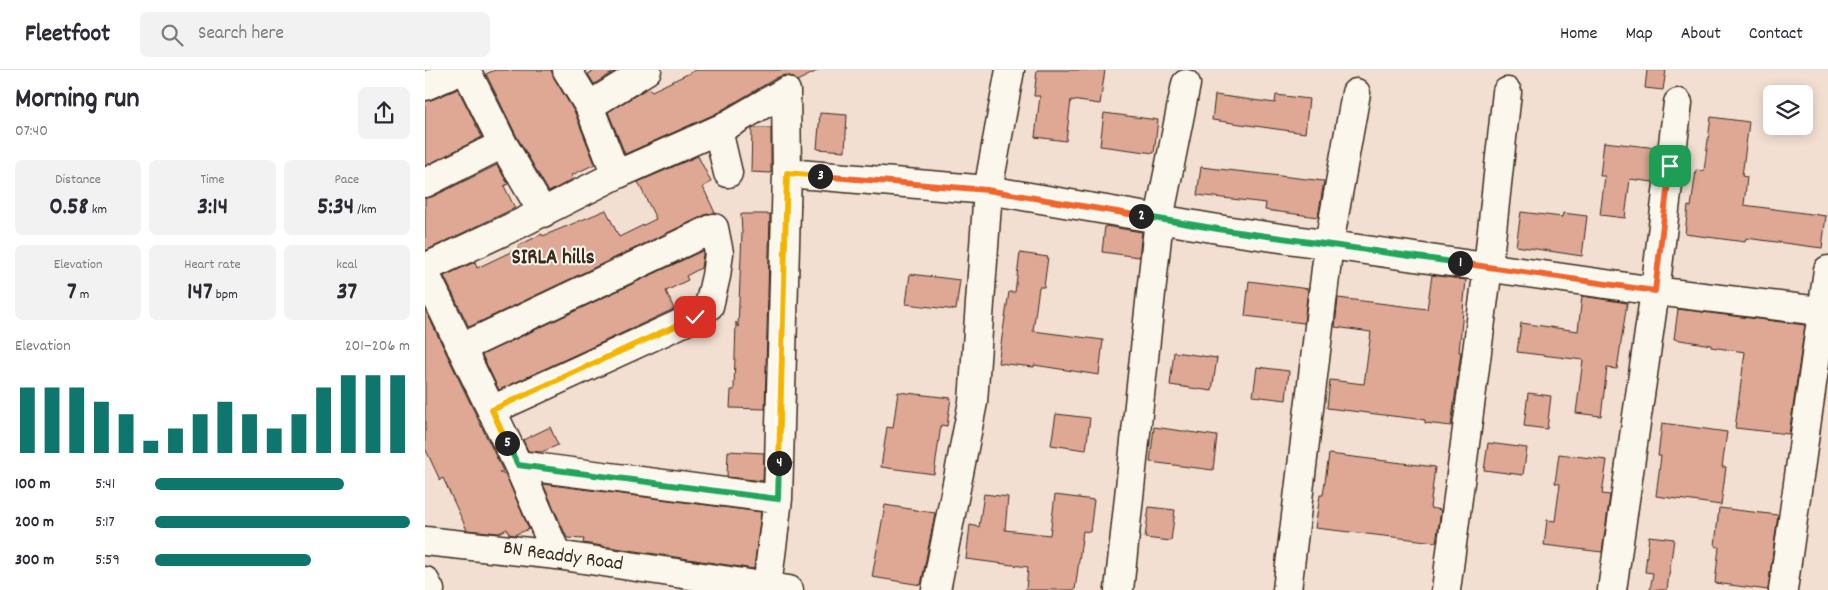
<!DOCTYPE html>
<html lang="en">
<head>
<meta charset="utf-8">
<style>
	body { margin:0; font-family:Dekko,sans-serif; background:#f2f2f3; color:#2b2b33; height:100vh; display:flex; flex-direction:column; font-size:19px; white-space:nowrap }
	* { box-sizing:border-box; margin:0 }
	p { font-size:16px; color:#7c7c81 }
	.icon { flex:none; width:28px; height:28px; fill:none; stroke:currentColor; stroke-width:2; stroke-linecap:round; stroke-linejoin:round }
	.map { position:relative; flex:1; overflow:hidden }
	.side { display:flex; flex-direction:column; background:#fff; width:425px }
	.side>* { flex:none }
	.buttons { position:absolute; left:1338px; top:15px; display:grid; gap:10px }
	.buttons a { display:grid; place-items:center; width:50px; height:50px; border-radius:8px; background:#fff; box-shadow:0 2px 12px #0003; font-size:25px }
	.pin { position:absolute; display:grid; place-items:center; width:42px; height:42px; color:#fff; margin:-21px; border-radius:10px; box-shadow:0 2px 8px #0006 }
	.km { position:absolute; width:25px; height:25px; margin:-12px; border-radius:50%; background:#222; color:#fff; font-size:14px; line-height:25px; text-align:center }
	.round { display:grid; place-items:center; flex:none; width:52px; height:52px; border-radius:8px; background:#f2f2f3 }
	.overview { display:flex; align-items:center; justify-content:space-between; height:85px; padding:0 15px }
	h1 { font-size:28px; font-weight:700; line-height:38px }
	.figures { display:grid; grid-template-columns:repeat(3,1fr); gap:8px; height:85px; padding:5px 15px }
	.figures div { display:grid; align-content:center; border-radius:8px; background:#f2f2f3; text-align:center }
	.figures b { font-size:25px; font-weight:700 }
	.figures small { font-size:14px; font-weight:400 }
	.figures p { font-size:14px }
	.chart { height:140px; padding:10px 15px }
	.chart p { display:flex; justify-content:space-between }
	.chart svg { width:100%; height:90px; margin-top:5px; stroke:#0f766e; stroke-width:6 }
	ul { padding:0 15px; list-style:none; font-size:16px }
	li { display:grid; grid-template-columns:80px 60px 1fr; align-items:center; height:38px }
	li i { height:12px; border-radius:6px; background:#0f766e }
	header { display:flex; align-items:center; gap:30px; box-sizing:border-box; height:70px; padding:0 25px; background:#fff; border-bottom:1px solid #e1e1e2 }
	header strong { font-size:24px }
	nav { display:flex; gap:28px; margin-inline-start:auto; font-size:18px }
	.search { width:350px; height:45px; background:#f2f2f3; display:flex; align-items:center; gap:12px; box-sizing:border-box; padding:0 18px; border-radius:8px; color:#7c7c81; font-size:19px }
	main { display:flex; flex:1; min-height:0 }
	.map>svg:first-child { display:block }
	.building { fill:#dea894; stroke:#3b2a1e }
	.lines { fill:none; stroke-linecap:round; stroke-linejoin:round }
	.minor-casing { stroke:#3b2a1e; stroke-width:31 }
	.minor { stroke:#fbf7ec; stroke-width:28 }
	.split-1-casing { stroke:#fff; stroke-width:10 }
	.split-2-casing { stroke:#fff; stroke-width:10 }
	.split-3-casing { stroke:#fff; stroke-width:10 }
	.split-4-casing { stroke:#fff; stroke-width:10 }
	.split-5-casing { stroke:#fff; stroke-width:10 }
	.split-6-casing { stroke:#fff; stroke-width:10 }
	.split-1 { stroke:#f0652b; stroke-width:6 }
	.split-2 { stroke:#22a559; stroke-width:6 }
	.split-3 { stroke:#f0652b; stroke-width:6 }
	.split-4 { stroke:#f5b400; stroke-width:6 }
	.split-5 { stroke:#22a559; stroke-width:6 }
	.split-6 { stroke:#f5b400; stroke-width:6 }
	.labels { text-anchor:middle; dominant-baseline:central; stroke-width:4; stroke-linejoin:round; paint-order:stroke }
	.street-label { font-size:20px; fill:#3b2a1e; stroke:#fbf7ec }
	.neighbourhood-label { font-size:21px; font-weight:bold; fill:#3b2a1e; stroke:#fbf7ec }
</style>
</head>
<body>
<header>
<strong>Fleetfoot</strong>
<div class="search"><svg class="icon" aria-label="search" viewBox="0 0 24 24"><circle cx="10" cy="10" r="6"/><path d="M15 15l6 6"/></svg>Search here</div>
<nav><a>Home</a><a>Map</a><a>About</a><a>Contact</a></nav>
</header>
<main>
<section class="side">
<div class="overview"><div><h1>Morning run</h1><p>07:40</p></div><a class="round"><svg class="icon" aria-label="share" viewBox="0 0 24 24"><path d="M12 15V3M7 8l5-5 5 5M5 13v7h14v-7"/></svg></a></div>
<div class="figures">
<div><p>Distance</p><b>0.58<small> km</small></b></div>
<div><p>Time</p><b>3:14</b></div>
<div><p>Pace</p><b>5:34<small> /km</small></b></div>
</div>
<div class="figures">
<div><p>Elevation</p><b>7<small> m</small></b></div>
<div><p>Heart rate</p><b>147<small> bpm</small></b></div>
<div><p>kcal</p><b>37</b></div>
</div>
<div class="chart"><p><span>Elevation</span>201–206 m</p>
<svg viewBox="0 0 160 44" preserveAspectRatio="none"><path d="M5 44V12M15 44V12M25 44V12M35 44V19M45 44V25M55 44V38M65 44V32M75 44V25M85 44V19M95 44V25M105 44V32M115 44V25M125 44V12M135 44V6M145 44V6M155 44V6"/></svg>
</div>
<ul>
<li><b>100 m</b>5:41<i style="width:74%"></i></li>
<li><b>200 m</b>5:17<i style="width:100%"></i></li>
<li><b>300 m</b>5:59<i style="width:61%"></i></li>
</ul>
</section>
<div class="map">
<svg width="1403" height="520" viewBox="0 0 1403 520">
	<rect width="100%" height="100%" fill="#f2dfd2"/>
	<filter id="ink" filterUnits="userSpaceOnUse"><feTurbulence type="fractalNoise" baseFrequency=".02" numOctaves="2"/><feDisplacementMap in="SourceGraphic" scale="10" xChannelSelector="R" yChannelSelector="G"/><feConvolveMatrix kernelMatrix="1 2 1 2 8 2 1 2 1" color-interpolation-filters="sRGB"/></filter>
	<g filter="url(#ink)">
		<path class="building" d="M70 0H126L129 8 150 43 170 94 147 105 148 109 124 122 92 67 61 4Z
			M171 0H192L169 14 163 4Z
			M271 0H394L372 11 368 7 361 5 353 7 290 44 200 84 183 42 223 18 227 21Z
			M612 0H680L675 34 646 30 641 71 610 67 615 26H609Z
			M1222 0H1241L1238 20 1220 18Z
			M33 19 57 67 0 96V31L6 30Z
			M790 25 850 33 851 25 884 29 880 63 787 50Z
			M395 43 422 45 420 81 392 79Z
			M679 43 733 50 729 83 675 76Z
			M1286 47 1324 52 1317 106 1322 107 1319 135 1401 146 1397 178 1321 168 1320 172 1260 164 1263 136 1266 137 1271 100 1279 101Z
			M329 58H346V103L326 102 327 59Z
			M1179 72 1232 78 1228 112 1205 109 1200 148 1175 145 1180 106H1175Z
			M273 86 286 112 278 117 290 143 282 144 44 257 19 206 50 192 52 198 94 178 93 176 117 164 118 166 181 140 194 167 231 149 213 112Z
			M72 95 83 114 79 116 90 138 0 181V128L7 127Z
			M776 97 899 111 893 147 840 140 841 133 772 125Z
			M1096 142 1137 147 1138 143 1162 146 1157 186 1091 176Z
			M316 144H345L340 339 305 338 306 320H309L311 252 313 257 317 163Z
			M680 156 717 162 714 187 677 182Z
			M277 181 278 184 276 198 261 206 263 210 241 221 249 239 74 320 57 285Z
			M595 183 623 187 619 217H614L608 261 678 270 674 305 609 295V297L573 293 584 222H590Z
			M485 204 535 210 531 240 481 234Z
			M1007 205 1041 210 1034 282H1036L1026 356 1000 353V350L902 338 905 310 939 314 946 262 910 257 913 228 1002 239Z
			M824 211 883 219 879 253 820 246Z
			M1157 226 1202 233 1192 299 1182 298 1176 346 1151 343 1158 290 1092 282 1096 253 1153 261Z
			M0 239 78 401 74 403H80L104 459 89 465 84 464 82 459 74 463 42 460 18 408 15 410 0 378Z
			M1253 239 1380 255 1364 364 1310 358 1320 282 1286 277V275L1249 269Z
			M749 282 792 288 787 321 745 315Z
			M832 297 864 301 861 330 828 326Z
			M473 322 526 328 522 356 516 355 509 404 456 397 462 357 468 358Z
			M1103 323 1126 326 1122 359 1099 356Z
			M631 344 665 348 661 380 626 375Z
			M1237 353 1302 362 1297 397H1301L1296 435 1231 426 1236 386H1233Z
			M125 357 133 375 117 382 103 381 98 370Z
			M729 357 792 366 788 400 725 392Z
			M1063 373 1102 378 1098 405 1059 400Z
			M303 381 339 383 338 411 302 407Z
			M904 384 1010 397 1005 438 1016 440 1011 472 890 458 895 425H898Z
			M1134 384 1182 390 1177 424 1185 425 1177 482 1119 475 1122 450 1130 451 1135 414 1130 413Z
			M118 414 336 442 329 499 158 473 159 469 142 468Z
			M559 424 583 427 580 460 625 465 630 425 669 430 665 462 658 461 650 520H601L603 497 541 489 545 455 554 457Z
			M460 435 510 443 496 515 447 507Z
			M724 437 750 440 746 471 720 468Z
			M1294 438 1353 445 1343 520 1290 513 1294 477 1290 476Z
			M1224 466 1249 469 1242 520H1225L1228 503 1220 502Z"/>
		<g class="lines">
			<g class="minor-casing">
				<path id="minor" d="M142 0 164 36 191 105
					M0 16 37 0
					M164 36 222 0
					M293 60 303 103
					M78 74 118 143
					M362 103 563 120 799 160 1230 221 1403 242
					M0 113 78 74 41 0
					M0 198 94 154 191 105 297 58 361 21 362 103 353 429 342 517
					M0 203 93 395 132 485
					M36 278 289 158 294 183 291 206 284 236 270 247 67 340
					M93 395 353 429
					M0 471 132 485 364 520
					M0 511 5 520
					M511 520 548 332 563 120 585 0
					M694 520 734 149 761 14
					M862 520 904 174 931 23
					M1021 520 1063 197 1082 22
					M1187 520 1230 221 1253 33
					M1358 520 1403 200"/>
			</g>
			<use href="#minor" class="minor"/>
		</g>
	</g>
	<g class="lines" filter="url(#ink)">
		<g class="split-1-casing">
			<path id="split-1" d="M1035 193 1230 221 1245 96"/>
		</g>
		<g class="split-2-casing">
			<path id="split-2" d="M716 146 799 160 1035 193"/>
		</g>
		<g class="split-3-casing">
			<path id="split-3" d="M395 106 562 120 716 146"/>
		</g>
		<g class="split-4-casing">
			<path id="split-4" d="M354 393 362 103 395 106"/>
		</g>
		<g class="split-5-casing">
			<path id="split-5" d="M82 373 93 395 353 429 354 393"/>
		</g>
		<g class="split-6-casing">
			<path id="split-6" d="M82 373 67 340 270 247"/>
		</g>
		<use href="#split-1" class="split-1"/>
		<use href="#split-2" class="split-2"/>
		<use href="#split-3" class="split-3"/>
		<use href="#split-4" class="split-4"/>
		<use href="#split-5" class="split-5"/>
		<use href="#split-6" class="split-6"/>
	</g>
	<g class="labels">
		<g class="street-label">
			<text transform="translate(138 487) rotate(8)">BN Readdy Road</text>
		</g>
		<g class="neighbourhood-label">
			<text x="128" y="189">SIRLA hills</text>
		</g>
	</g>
</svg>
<div class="buttons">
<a><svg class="icon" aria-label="layers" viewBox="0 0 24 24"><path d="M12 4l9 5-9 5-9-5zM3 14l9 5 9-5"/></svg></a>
</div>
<div class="pin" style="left:1245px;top:96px;background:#1e9e55"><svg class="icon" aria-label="arrive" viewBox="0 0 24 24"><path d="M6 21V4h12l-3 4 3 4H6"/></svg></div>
<div class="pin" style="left:270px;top:247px;background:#d93025"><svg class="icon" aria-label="check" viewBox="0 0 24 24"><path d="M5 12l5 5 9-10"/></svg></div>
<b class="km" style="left:1035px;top:193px">1</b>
<b class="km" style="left:716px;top:146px">2</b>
<b class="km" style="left:395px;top:106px">3</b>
<b class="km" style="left:354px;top:393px">4</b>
<b class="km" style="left:82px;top:373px">5</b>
</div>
</main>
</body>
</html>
